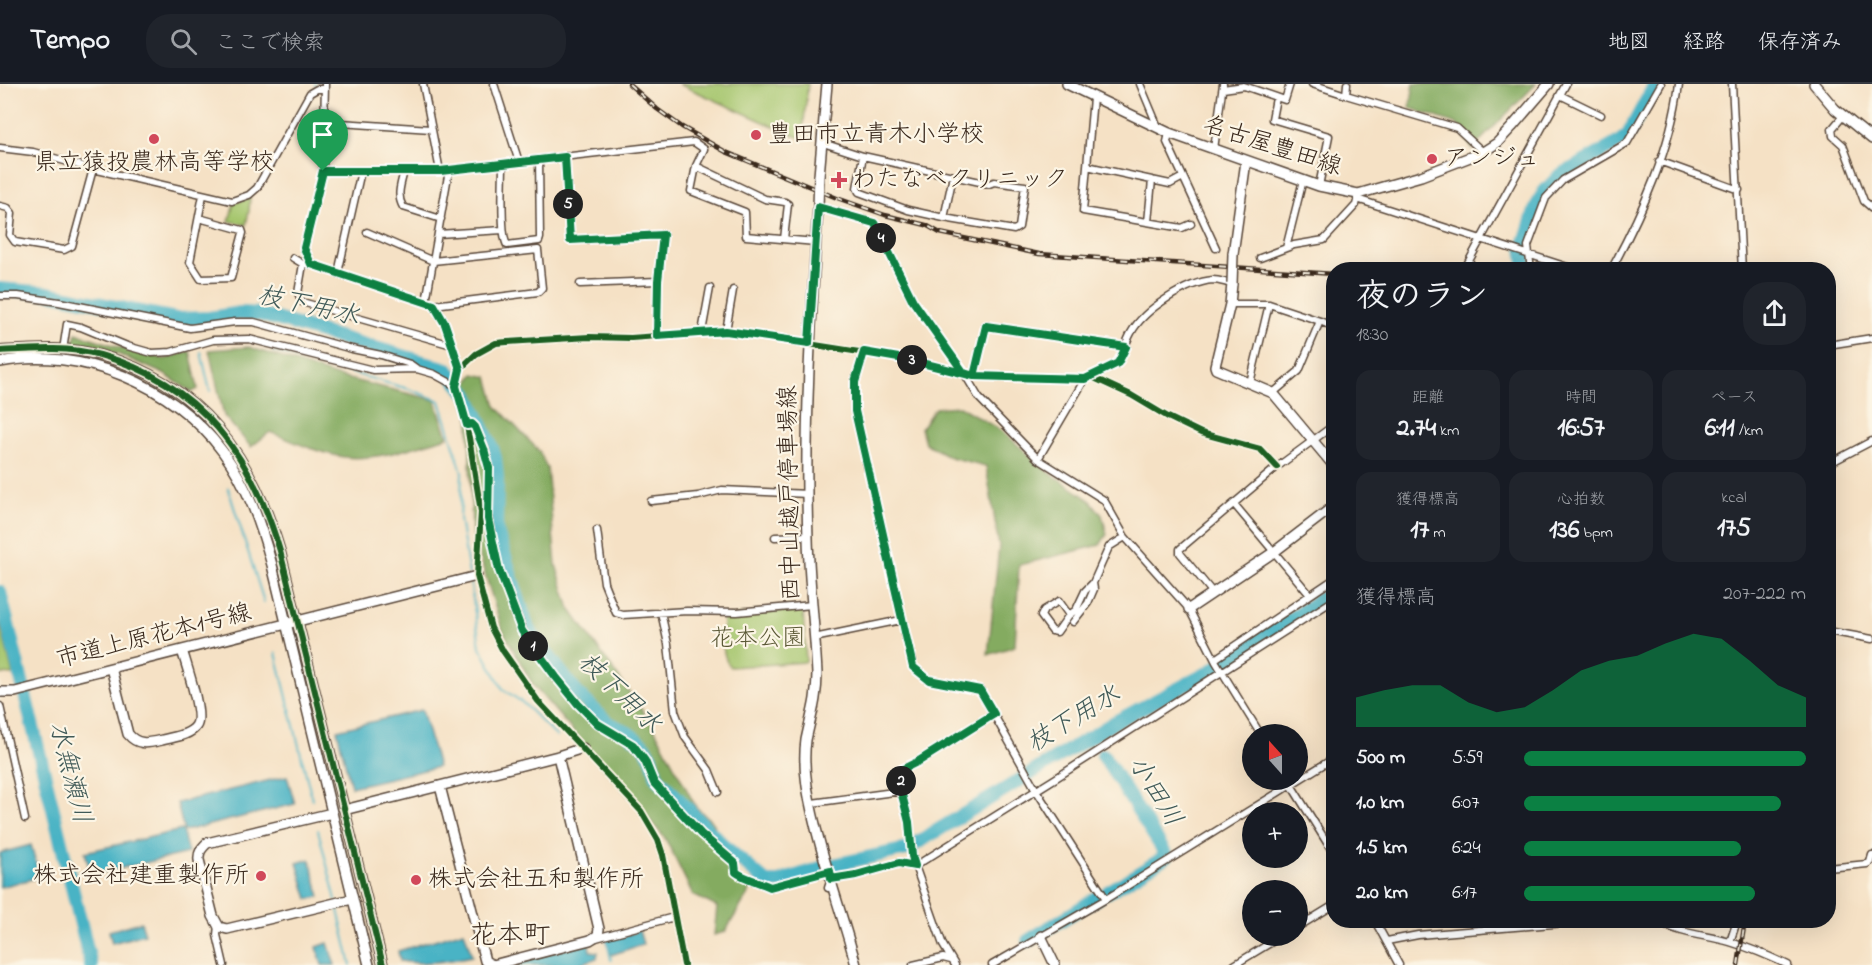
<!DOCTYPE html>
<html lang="ja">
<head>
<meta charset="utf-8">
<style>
	body { margin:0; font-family:"Indie Flower","Klee One",sans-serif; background:#20242c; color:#f1f3f6; height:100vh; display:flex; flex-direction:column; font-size:22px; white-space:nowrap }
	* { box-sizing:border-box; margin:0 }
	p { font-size:20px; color:#9ea1a6 }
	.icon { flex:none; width:33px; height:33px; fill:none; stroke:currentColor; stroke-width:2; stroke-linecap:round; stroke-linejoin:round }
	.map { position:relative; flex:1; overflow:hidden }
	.panel { position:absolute; left:1326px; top:178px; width:510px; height:666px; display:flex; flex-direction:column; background:#171b24; border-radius:24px; box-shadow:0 6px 24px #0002 }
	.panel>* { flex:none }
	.needle { width:39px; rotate:339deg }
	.controls { position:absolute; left:1242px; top:640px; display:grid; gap:12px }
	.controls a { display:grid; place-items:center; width:66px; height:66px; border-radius:50%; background:#171b24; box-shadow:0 6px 24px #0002; font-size:30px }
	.pin { position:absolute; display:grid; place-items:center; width:51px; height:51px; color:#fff; margin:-62px -26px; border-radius:50% 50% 50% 0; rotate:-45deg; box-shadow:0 0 6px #0007 }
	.pin .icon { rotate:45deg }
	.km { position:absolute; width:30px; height:30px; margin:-15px; border-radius:50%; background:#222; color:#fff; font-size:16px; line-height:30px; text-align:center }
	.round { display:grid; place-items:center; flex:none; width:63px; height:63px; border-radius:24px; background:#20242c }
	.overview { display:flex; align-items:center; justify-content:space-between; height:102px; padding:0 30px }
	h1 { font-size:33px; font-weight:700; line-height:45px }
	.metrics { display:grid; grid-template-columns:repeat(3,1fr); gap:9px; height:102px; padding:6px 30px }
	.metrics div { display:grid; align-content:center; border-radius:15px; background:#20242c; text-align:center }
	.metrics b { font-size:26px; font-weight:700 }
	.metrics small { font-size:16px; font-weight:400 }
	.metrics p { font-size:16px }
	.chart { height:168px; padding:12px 30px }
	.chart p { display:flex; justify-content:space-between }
	.chart svg { width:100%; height:108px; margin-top:6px; fill:#0b8043; opacity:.7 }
	ul { padding:0 30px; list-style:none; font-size:20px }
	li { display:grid; grid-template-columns:96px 72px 1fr; align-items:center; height:45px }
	li i { height:15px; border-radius:8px; background:#0b8043 }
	header { display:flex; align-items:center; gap:36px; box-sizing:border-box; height:84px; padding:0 30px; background:#171b24; border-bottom:2px solid #363941 }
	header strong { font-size:28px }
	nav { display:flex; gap:33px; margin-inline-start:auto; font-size:21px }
	.search { width:420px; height:54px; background:#20242c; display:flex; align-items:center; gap:15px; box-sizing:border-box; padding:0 21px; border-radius:24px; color:#9ea1a6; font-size:22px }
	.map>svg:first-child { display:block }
	.green { fill:#a6c66e; stroke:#707846; stroke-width:1.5 }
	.forest { fill:#84ab61; stroke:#606a40; stroke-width:1.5 }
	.water { fill:#48b3c5; stroke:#426e72; stroke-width:1.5 }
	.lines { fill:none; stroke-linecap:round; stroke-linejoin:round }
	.stream { stroke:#48b3c5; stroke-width:2 }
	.river { stroke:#48b3c5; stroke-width:14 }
	.street-casing { stroke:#574537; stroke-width:9 }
	.secondary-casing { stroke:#574537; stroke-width:12 }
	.primary-casing { stroke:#574537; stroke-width:12 }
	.street { stroke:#fff; stroke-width:6 }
	.secondary { stroke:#fff; stroke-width:9 }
	.primary { stroke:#fff; stroke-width:9 }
	.rail-casing { stroke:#3b2a1e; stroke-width:4.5 }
	.rail { stroke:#fcf5e5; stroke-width:2; stroke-dasharray:7; stroke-linecap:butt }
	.secondary-bridge-casing { stroke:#574537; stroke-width:12; stroke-linecap:butt }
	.secondary-bridge { stroke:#fff; stroke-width:9 }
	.cycleway-casing { stroke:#fcf5e5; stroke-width:10 }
	.cycleway { stroke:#1b5e20; stroke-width:6 }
	.route-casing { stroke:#fff; stroke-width:12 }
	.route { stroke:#0b8043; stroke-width:8 }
	.poi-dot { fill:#d1495b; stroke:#fcf5e5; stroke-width:2 }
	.labels { text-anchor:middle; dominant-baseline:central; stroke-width:4.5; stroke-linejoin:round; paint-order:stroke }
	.poi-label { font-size:24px; fill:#3b2a1e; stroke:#fcf5e5; text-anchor:start }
	.street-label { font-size:24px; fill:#3b2a1e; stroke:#fcf5e5 }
	.park-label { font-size:24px; fill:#5b5936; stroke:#fcf5e5 }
	.water-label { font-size:26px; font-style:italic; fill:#405a58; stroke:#fcf5e5 }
	.quarter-label { font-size:27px; fill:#3b2a1e; stroke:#fcf5e5 }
</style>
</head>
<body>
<header>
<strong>Tempo</strong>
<div class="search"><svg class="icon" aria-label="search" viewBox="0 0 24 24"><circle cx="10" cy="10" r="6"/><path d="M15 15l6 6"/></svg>ここで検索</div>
<nav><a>地図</a><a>経路</a><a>保存済み</a></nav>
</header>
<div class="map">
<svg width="1872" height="881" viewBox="0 0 1872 881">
	<rect width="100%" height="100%" fill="#fcf5e5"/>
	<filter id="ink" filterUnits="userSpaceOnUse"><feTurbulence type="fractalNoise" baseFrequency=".0167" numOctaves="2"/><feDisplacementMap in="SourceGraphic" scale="12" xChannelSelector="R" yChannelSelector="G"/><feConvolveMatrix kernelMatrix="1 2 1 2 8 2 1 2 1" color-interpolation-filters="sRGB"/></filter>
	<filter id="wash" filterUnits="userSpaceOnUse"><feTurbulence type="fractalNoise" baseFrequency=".008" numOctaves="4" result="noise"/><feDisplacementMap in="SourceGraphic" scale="24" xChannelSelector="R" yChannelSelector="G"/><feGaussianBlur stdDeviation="1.35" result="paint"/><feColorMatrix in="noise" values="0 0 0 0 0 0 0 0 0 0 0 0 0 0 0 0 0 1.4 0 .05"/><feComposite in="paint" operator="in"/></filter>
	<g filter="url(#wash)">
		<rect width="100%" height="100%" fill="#f5e1c5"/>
		<path class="green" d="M679 0H808L802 55Z
			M250 114 249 127 246 141 229 137 234 119Z
			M803 525 806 578 730 583C720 569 723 549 723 533Z
			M0 538 13 591 0 590Z"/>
		<path class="forest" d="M1414 0H1536L1472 65 1457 40 1410 24Z
			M76 249 131 267 165 275 190 267 198 305 192 308 164 290 118 270 73 261Z
			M249 263 336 292 435 316 448 353C416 362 379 377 344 373 318 369 294 358 270 348L251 363 224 332 209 266Z
			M474 290 488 293 496 322 539 367 547 384 556 481 570 525 652 640 696 723 714 740 727 784 751 805 725 848 714 851 717 823 693 811 665 754 533 601 502 545 472 448 468 298Z
			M959 322 1002 347 1047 387 1091 417 1102 431 1107 450 1100 461 1019 481 1015 562 988 571 999 462 986 382 950 373 925 359 921 344 935 324Z"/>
		<path class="water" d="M422 626 438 683 351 703 337 646Z
			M287 692 295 720 184 747 177 719Z
			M182 746 188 769 91 791 85 768Z
			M31 761 40 793 0 803V769Z
			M310 775 320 813 308 815 297 779Z
			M141 838 145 850 112 859 109 847Z
			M639 846 643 860 611 871 606 856 626 852Z
			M464 847 472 872C450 877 421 881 400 877L398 867Z
			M328 859 335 881H322L317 863Z
			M589 859 590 867 598 868 597 874 577 881H515L514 877Z"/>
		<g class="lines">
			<path class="stream" d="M315 1V0
				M273 267 409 305 440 317 462 388 460 435 469 490
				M201 268 210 307
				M228 404 264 518
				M470 495 480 563 503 605 523 619 557 653
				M276 569 312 715
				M318 746 336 816
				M337 822 351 881
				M607 857 611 876"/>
			<path class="river" d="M1526 186 1523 164 1538 118 1544 108 1559 92 1616 60 1628 51 1655 0
				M0 205 48 209 177 235 209 234 241 229 259 230 447 285 468 311 492 364 495 374 497 393 496 445 528 545 576 608 607 638 628 649 644 661 652 674 657 693 723 761 766 798H779L824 783 907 765 1115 638 1208 589 1334 506
				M0 508 91 881
				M1103 671 1167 772 1108 808
				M1028 857 1100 812"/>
		</g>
	</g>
	<g filter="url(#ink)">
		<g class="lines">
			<g class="street-casing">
				<path id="street" d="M325 0 323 87 304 164 311 180 434 221 538 208 542 204 538 166 433 177 367 148
					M423 0 440 87
					M494 0 519 78
					M1140 0 1158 43
					M1312 0 1346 11 1347 0
					M1732 0 1742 186
					M1223 5 1244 2 1285 16 1290 0
					M1346 11 1457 44 1483 68
					M1560 11 1601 31
					M1093 14 1087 82 1170 100 1183 93
					M1276 14 1272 35 1329 52 1319 102
					M1843 32 1832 45 1833 52 1843 61 1864 117 1872 124
					M325 38 431 45
					M1169 49 1167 58 1216 164
					M823 59 863 72 989 100 994 98 1025 102 1019 143 1014 146 944 134 953 92
					M0 64 33 68 93 85 232 117 249 111 257 104 310 9 317 5H325
					M1214 65 1223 0
					M863 72 857 104 859 108 908 126 944 134
					M565 73 570 156 663 151 658 197 657 252
					M1659 77 1739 106
					M503 80C503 96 500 150 507 161L539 157 540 154 539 76
					M696 82 765 115 785 118 788 120 784 155
					M1087 82 1083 127 1182 144 1191 140
					M323 87H440L694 58 704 65 696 82 691 107 745 128 746 152 816 158
					M404 87C401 100 396 111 403 123L441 135
					M1357 115 1577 186
					M0 122 8 124 12 129 10 151 15 158 64 166 72 162 93 85
					M818 123 874 139 876 142 913 217 964 289 979 314 1038 375 1104 416 1125 453 1189 525 1216 578 1261 651
					M199 134 242 146 243 149 231 194 201 195 190 178 203 111
					M1148 138 1152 96
					M438 150 503 146
					M1286 164 1303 96
					M293 174 303 180
					M1260 174 1294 161 1324 156 1356 121 1358 113
					M311 180H303L298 209 302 218 452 261
					M1464 186 1566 0
					M1531 186 1528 162 1546 114 1563 96 1627 59 1661 0
					M1611 186C1642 129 1671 65 1679 0
					M338 189 361 87
					M580 200 658 197
					M0 212H18L59 218 190 244 235 238H254L352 265 381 271 410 280 417 285
					M426 218 449 86
					M1230 220H1269L1320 237 1299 287 1273 309
					M434 221 445 240 460 285
					M1320 237 1334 243
					M726 247 733 206
					M702 248 710 204
					M1828 261 1872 254
					M63 266 67 240 81 243 127 262 152 269 171 268 213 256 249 255 373 286 417 285 434 290 456 302
					M864 268 855 298V327L913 583 929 596 980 606 1036 706 1106 815
					M974 292 986 242 1126 263
					M1250 299 1269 220
					M467 341 472 340 475 343 485 365 489 384 488 435 499 486 523 547 556 593 578 620 598 640 633 661 645 677 654 699 701 750 735 779C735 782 736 787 737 789 738 791 765 801 770 803L829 787
					M1038 375 1085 295 1118 279C1123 269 1126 258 1131 249 1144 225 1187 198 1213 196 1219 196 1226 199 1232 200
					M1828 380 1872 357
					M651 417 698 412 722 406 808 410
					M1234 420 1310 511
					M597 446 604 499 616 529 623 531 687 527 737 528 812 521
					M775 453 808 452
					M1213 509 1180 469V465L1277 383 1334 341
					M661 528 668 560 675 627 685 653 709 686 718 708
					M1069 531 1057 548 1052 547 1041 532 1044 526 1059 517 1069 531 1076 526 1085 507 1093 499 1109 463 1125 453
					M1073 538 1088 519 1094 505 1093 499
					M1828 547 1872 555
					M814 554 901 536
					M1215 575 1334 495
					M0 622 25 735
					M1288 696 1334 770
					M812 719 901 707
					M1828 784 1867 780 1870 778 1872 771
					M828 804 831 795 857 791 899 779 915 782 1056 694 1334 516
					M1375 837 1399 881
					M1657 837C1680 850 1705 851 1730 858 1750 864 1769 872 1788 881
					M218 841 217 851 224 881
					M1298 843 1334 821
					M596 854 674 833
					M1387 857 1418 851 1589 837
					M1730 858 1737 837
					M684 881 663 771 658 756 641 727 538 617 503 567 491 544 477 492 481 428 467 341 456 302 460 285 476 270 496 259 507 258 589 253 631 254 726 247 910 276 974 292 1094 294 1131 311 1168 333 1201 349 1260 365 1277 383
					M913 881 943 874 951 876
					M955 881 943 861 913 776 909 738 901 707 902 703 899 687 919 677 994 630
					M992 881 1106 815 1334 674
					M1234 881 1282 852"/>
			</g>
			<g class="secondary-casing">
				<path id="secondary" d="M819 92 827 0
					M818 123C811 234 804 344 808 454 809 499 815 545 817 590 817 615 811 632 806 656 804 670 805 688 807 702 817 762 840 822 856 881
					M1233 170 1246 77
					M1232 200 1230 220 1215 282 1216 285 1273 309 1334 382
					M0 267C33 265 68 262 100 271 201 299 252 372 280 467L383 881
					M0 278C81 262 174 301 223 368 248 402 261 441 272 481L369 881
					M1189 525 1274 468 1334 422
					M111 584 128 650C138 662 148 659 162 656 172 653 189 652 196 642 204 632 186 580 182 566
					M0 608H15L477 492
					M440 702 485 877 493 881 590 856 598 851 599 845 558 672
					M344 726 558 672 583 664
					M332 729 207 759C202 764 198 768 199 776L213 832 219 843 227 845 352 815
					M1041 852 1055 881"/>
			</g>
			<g class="primary-casing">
				<path id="primary" d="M1067 0 1169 49 1319 102 1358 110 1421 92 1483 68 1497 59 1512 43 1549 0
					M1814 0 1835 25 1872 55"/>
			</g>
			<use href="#street" class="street"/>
			<use href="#secondary" class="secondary"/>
			<use href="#primary" class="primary"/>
			<g class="rail-casing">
				<path id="rail" d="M629 0 657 25 682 43 726 68 837 114 885 131 926 141 940 149 1039 170 1334 190
					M1738 881 1745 837"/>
			</g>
			<use href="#rail" class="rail"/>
			<g class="secondary-bridge-casing">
				<path id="secondary-bridge" d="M818 123 819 92
					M1232 200 1233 170"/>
			</g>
			<use href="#secondary-bridge" class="secondary-bridge"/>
			<g class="cycleway-casing">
				<path id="cycleway" d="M0 267C33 265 68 262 100 271 201 299 252 372 280 467L383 881
					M684 881 663 771 658 756 641 727 538 617 503 567 491 544 477 492 481 428 467 341 456 302 460 285 476 270 496 259 507 258 589 253 631 254 726 247 910 276 974 292 1094 294 1131 311 1168 333 1201 349 1260 365 1277 383"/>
			</g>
			<use href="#cycleway" class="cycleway"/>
		</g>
	</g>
	<g class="lines" filter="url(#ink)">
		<g class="route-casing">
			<path id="route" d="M323 87 304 164 311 180 434 221 445 240 460 285 456 302 467 341 472 340 475 343 484 365 489 384 488 435 499 486 522 547 556 593 578 620 598 640 633 661 645 677 654 699 701 750 735 779 736 788C743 794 760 798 770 803L830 787 831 795 856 791 899 779 915 782 912 772 909 738 901 707 902 703 899 687 919 677 994 630 980 606 929 596 913 583 855 327V298L864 268 910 276 974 292 1085 295 1118 279 1126 263 986 242 974 292 964 289 913 217 876 142 874 139 818 123 809 259 726 247 657 252 658 197 663 151 570 156 565 73 440 87H323"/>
		</g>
		<use href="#route" class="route"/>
	</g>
	<g class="poi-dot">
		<circle cx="756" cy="51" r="6"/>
		<circle cx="154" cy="55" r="6"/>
		<circle cx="1432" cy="75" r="6"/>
		<path d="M836 87h6v6h6v6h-6v6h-6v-6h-6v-6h6z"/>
		<circle cx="261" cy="792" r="6"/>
		<circle cx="416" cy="796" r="6"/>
	</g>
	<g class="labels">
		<g class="poi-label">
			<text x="768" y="51">豊田市立青木小学校</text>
			<text x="1444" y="75">アンジュ</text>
			<text x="154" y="79" text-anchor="middle">県立猿投農林高等学校</text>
			<text x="852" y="96">わたなべクリニック</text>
			<text x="249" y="792" text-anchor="end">株式会社建重製作所</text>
			<text x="428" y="796">株式会社五和製作所</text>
		</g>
		<g class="street-label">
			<text transform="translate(1272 63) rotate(18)">名古屋豊田線</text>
			<text transform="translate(791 409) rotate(-91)">西中山越戸停車場線</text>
			<text transform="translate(154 553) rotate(-14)">市道上原花本1号線</text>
		</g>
		<g class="park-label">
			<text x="758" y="555">花本公園</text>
		</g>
		<g class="water-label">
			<text transform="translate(308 223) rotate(13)">枝下用水</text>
			<text transform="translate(619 610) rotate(44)">枝下用水</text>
			<text transform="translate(1074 636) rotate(-31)">枝下用水</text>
			<text transform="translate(69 689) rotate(76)">水無瀬川</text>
			<text transform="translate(1154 708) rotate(58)">小田川</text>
		</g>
		<g class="quarter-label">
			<text x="510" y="852">花本町</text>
		</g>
	</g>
</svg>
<div class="controls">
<a><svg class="needle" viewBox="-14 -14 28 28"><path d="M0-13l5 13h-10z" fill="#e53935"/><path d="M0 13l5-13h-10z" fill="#9ea1a6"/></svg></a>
<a>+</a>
<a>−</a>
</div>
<div class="pin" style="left:323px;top:87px;background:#1e9e55"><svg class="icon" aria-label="arrive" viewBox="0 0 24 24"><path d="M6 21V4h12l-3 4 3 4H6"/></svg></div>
<b class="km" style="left:533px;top:562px">1</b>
<b class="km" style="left:901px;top:697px">2</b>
<b class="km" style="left:912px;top:276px">3</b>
<b class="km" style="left:881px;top:154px">4</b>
<b class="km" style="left:568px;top:120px">5</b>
<section class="panel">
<div class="overview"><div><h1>夜のラン</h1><p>18:30</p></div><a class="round"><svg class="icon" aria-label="share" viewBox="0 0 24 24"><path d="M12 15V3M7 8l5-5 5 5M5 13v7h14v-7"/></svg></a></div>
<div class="metrics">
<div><p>距離</p><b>2.74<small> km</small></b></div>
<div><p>時間</p><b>16:57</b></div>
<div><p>ペース</p><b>6:11<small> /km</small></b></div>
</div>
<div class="metrics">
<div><p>獲得標高</p><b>17<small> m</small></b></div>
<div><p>心拍数</p><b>136<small> bpm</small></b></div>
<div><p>kcal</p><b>175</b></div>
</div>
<div class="chart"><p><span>獲得標高</span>207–222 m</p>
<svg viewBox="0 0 160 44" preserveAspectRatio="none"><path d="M0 44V32L10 29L20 27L30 27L40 34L50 38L60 36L70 29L80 21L90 17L100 15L110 10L120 6L130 8L140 17L150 27L160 32V44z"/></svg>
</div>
<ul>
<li><b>500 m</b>5:59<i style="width:100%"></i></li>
<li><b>1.0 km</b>6:07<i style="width:91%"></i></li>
<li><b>1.5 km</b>6:24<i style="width:77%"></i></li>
<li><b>2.0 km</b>6:17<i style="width:82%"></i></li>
</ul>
</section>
</div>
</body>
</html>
